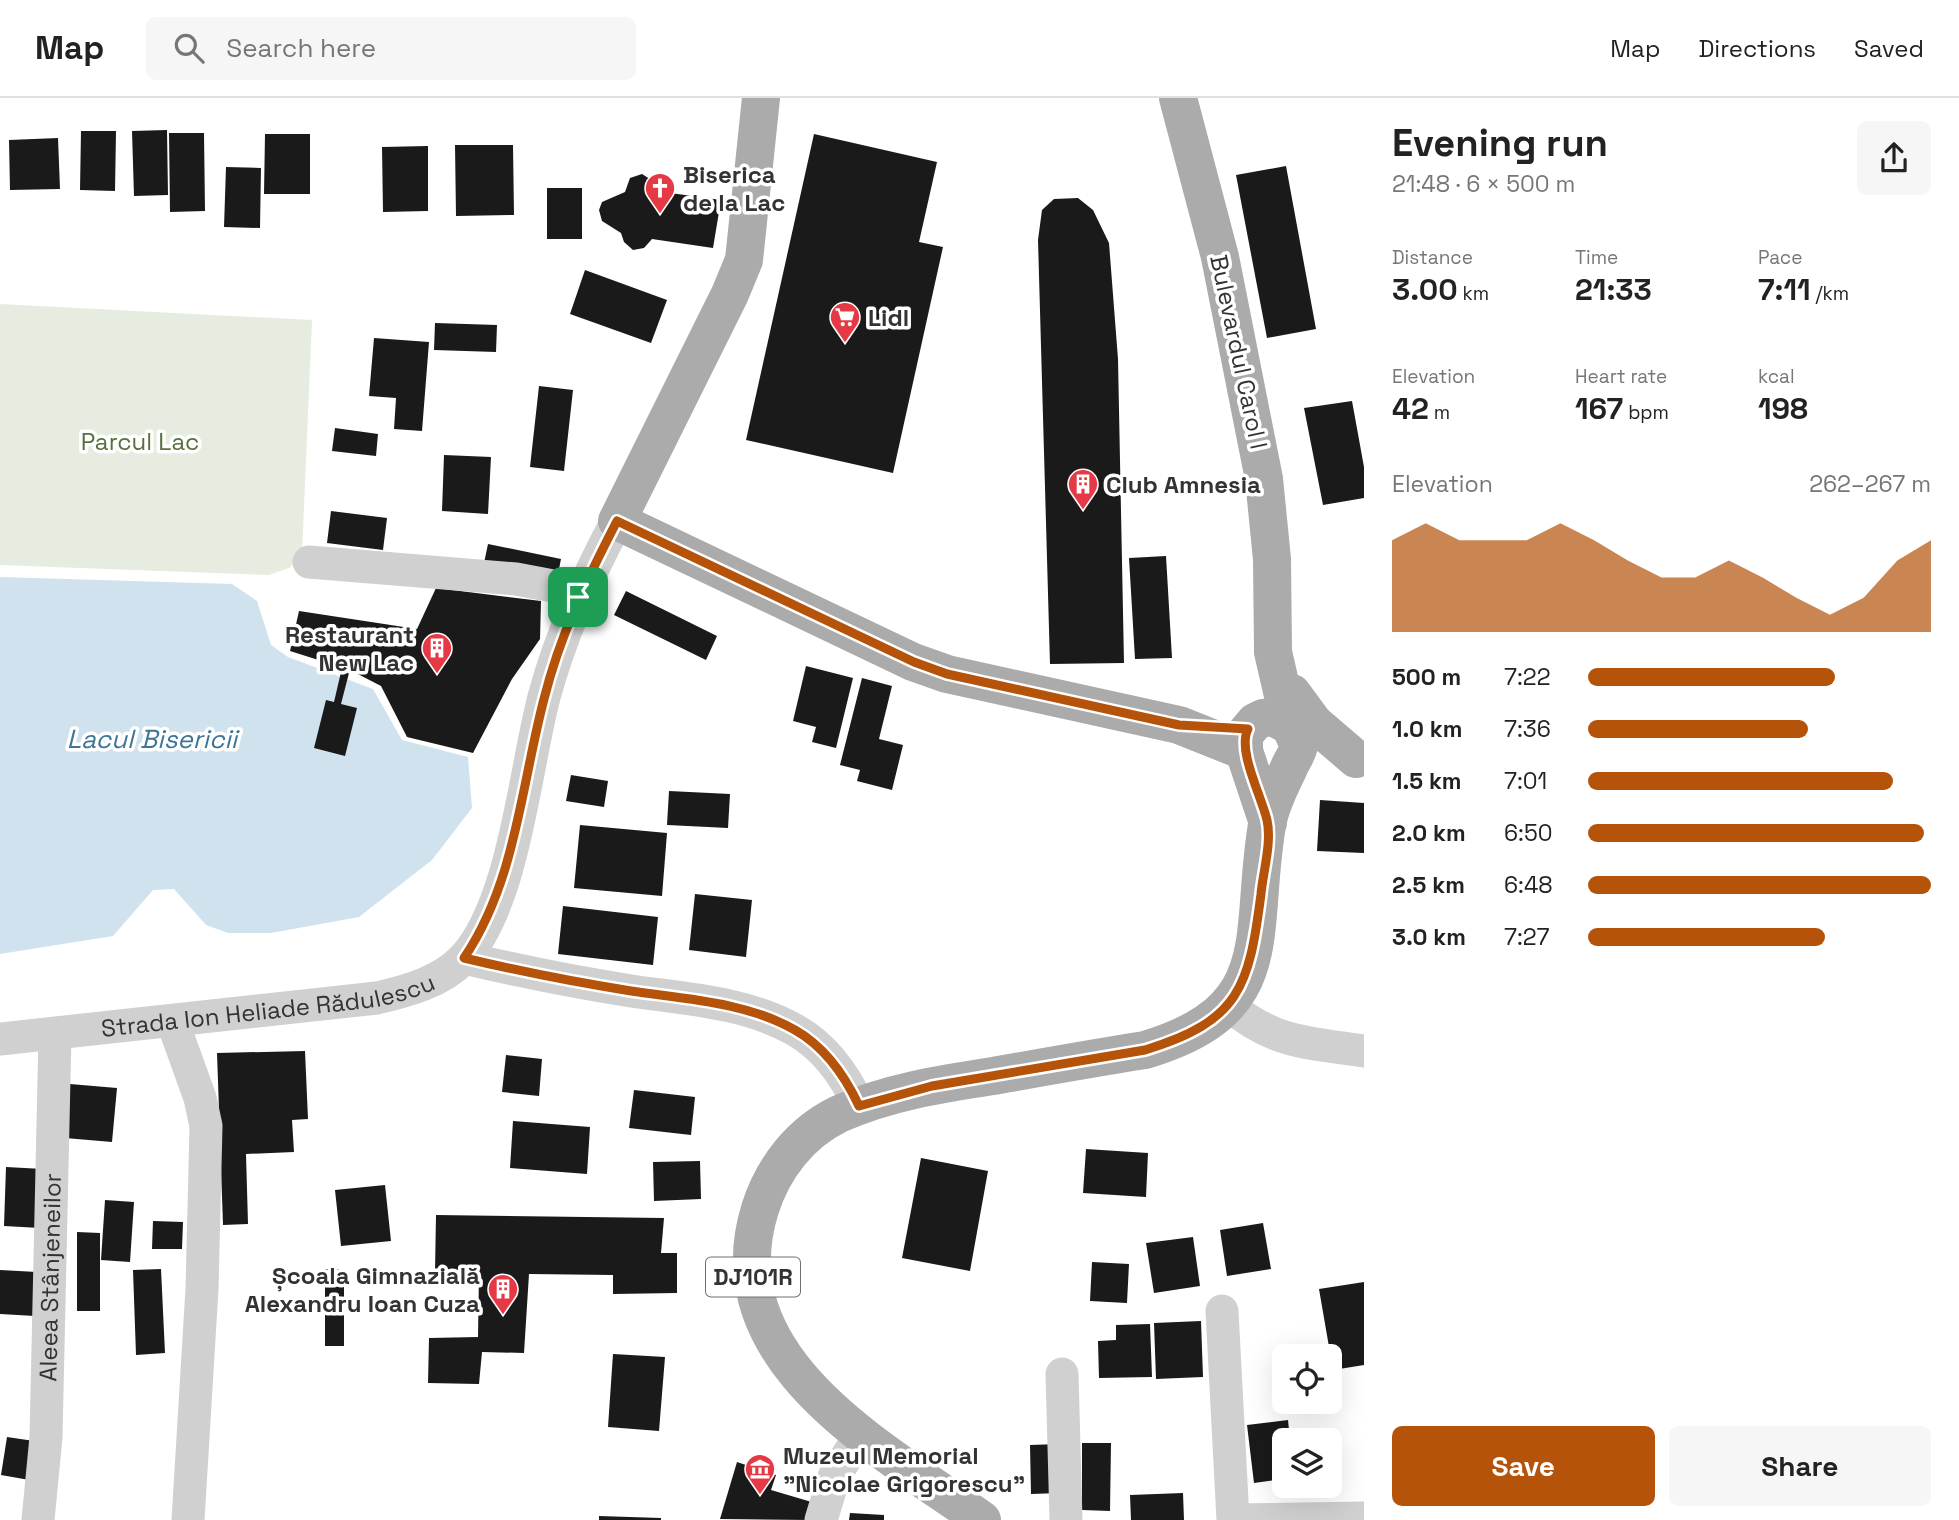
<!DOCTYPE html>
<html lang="en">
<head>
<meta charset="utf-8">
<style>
	body { margin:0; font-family:"Space Grotesk",sans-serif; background:#f6f6f6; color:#222; height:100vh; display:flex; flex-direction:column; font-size:26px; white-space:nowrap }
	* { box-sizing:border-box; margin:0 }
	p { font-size:23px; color:#767676 }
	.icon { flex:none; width:38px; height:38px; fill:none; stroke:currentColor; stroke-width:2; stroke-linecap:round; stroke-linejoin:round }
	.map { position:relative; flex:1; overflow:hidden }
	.details { display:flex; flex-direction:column; background:#fff; width:595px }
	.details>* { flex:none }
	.fabs { position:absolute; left:1272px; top:1246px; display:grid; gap:14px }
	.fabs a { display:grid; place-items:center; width:70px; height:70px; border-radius:10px; background:#fff; box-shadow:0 7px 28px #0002; font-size:35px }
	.pin { position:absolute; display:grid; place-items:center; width:60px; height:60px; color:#fff; margin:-30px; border-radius:14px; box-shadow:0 4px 10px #0006 }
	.round { display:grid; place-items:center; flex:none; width:74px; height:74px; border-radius:10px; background:#f6f6f6 }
	.overview { display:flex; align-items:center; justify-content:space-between; height:119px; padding:0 28px }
	h1 { font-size:38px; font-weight:700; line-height:52px }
	.metrics { display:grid; grid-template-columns:repeat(3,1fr); gap:10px; height:119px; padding:7px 28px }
	.metrics div { display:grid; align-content:center }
	.metrics b { font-size:30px; font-weight:700 }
	.metrics small { font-size:19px; font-weight:400 }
	.metrics p { font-size:19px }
	.chart { height:196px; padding:14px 28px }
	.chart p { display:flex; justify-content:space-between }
	.chart svg { width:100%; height:126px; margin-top:7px; fill:#b45309; opacity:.7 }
	.button { display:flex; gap:14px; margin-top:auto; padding:14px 28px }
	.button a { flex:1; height:80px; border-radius:10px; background:#b45309; color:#fff; font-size:28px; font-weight:700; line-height:80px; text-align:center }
	.button a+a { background:#f6f6f6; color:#222 }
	ul { padding:0 28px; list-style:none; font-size:23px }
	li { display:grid; grid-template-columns:112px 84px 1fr; align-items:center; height:52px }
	li i { height:18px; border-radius:9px; background:#b45309 }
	header { display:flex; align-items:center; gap:42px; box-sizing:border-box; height:98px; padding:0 35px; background:#fff; border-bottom:2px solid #e0e0e0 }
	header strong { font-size:33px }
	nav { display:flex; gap:38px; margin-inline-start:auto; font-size:24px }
	.search { width:490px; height:63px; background:#f6f6f6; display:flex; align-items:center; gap:18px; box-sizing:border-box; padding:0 24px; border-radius:10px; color:#767676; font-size:26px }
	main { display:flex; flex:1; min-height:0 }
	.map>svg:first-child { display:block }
	.green { fill:#e6ecdf }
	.water { fill:#cfe2ee }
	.building { fill:#1a1a1a }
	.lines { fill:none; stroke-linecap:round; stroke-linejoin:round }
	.minor { stroke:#d0d0d0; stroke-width:33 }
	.major { stroke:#ababab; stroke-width:38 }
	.route-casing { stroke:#fff; stroke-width:14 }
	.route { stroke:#b45309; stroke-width:9 }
	.labels { text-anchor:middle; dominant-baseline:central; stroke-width:7; stroke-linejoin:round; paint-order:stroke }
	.shield { fill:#fff; stroke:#707070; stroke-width:2 }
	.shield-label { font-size:23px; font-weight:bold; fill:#333 }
	.poi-label { font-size:24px; font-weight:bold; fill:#333; stroke:#fff; text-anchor:start }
	.street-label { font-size:24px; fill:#333; stroke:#fff }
	.park-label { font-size:24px; fill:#56703f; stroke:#fff }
	.water-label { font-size:26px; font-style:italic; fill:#3f7597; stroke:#fff }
</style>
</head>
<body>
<header>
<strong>Map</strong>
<div class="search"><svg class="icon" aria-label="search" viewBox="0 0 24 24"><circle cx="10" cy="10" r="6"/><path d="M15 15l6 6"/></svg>Search here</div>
<nav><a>Map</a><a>Directions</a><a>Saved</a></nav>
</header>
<main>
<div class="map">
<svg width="1364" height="1422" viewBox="0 0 1364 1422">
	<rect width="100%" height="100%" fill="#fff"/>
	<path class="green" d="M0 206 312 222 302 456 289 470 269 477 0 467Z"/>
	<path class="water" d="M0 479 232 486 257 503 271 547 288 559 373 591 402 642 468 659 472 710 432 762 359 819 271 835H228L206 827 174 791 153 792 113 838 0 856Z"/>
	<path class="building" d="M167 32 168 97 134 98 132 33Z
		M81 33H116L115 93 80 92Z
		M169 35H204L205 113 170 114Z
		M265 36H310V96H264Z
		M814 36 937 64 919 144 943 149 893 375 746 342Z
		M58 40 60 91 10 92 9 42Z
		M455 47H513L514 117 456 118Z
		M428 48V113L383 114 382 49Z
		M1286 68 1316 231 1267 240 1236 77Z
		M226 69 261 70 260 130 224 129Z
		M642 76 653 83 656 93 721 102 713 150 652 141 644 150 633 152 624 144 621 135 602 123 599 112 602 104 625 94 630 80Z
		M547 90H582V141H547Z
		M1078 100 1093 112 1109 145 1118 261 1124 565 1050 566 1038 142 1042 112 1054 101Z
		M585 172 667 202 651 245 570 216Z
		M435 225 497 227 496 254 434 252Z
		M374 240 429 244 422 333 394 331 396 300 369 298Z
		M539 288 573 292 564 373 530 369Z
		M1352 303 1364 369V400L1323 407 1304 310Z
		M335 330 378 336 376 358 332 353Z
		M444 357 491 359 488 416 442 413Z
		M331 413 387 420 383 452 327 445Z
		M488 446 561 461 557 481 484 465Z
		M1166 458 1172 560 1135 561 1129 460Z
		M436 490 541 503 540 541 512 581 473 655 407 639 381 588 350 572 290 553 299 513 417 531Z
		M626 493 717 538 706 562 614 517Z
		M806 568 853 580 836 650 812 644 816 629 793 623Z
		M341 574 349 575 341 606 357 610 345 658 314 650 326 602 334 604Z
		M862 580 892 588 879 641 903 647 892 692 857 683 860 672 840 667Z
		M571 677 608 683 604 709 566 703Z
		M669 693 730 696 728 730 667 727Z
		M1320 702 1364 705V755L1317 753Z
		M580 727 667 735 662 798 574 790Z
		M695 796 752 802 746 859 689 852Z
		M563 808 658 819 653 867 558 856Z
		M305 953 308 1021 292 1022 294 1054 246 1056 248 1126 223 1127 217 955Z
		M506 957 542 961 539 998 502 994Z
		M70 986 117 990 112 1044 65 1040Z
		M634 992 695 999 691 1037 629 1030Z
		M513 1023 590 1029 587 1076 510 1070Z
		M1086 1051 1148 1055 1146 1099 1083 1095Z
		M921 1060 988 1073 970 1173 902 1160Z
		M700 1063 701 1101 654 1103 653 1064Z
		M6 1069 43 1071 40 1130 4 1128Z
		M385 1087 391 1143 341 1148 335 1092Z
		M105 1102 134 1104 130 1164 101 1162Z
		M436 1117 664 1120 661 1155H677V1195L613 1196V1177L529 1176 524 1255 482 1254 479 1286 428 1285 429 1240 478 1239 479 1174 435 1173Z
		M153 1123 183 1124 182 1151H152Z
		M1263 1125 1271 1171 1227 1178 1220 1132Z
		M77 1134 100 1135V1213H77Z
		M1193 1139 1200 1188 1154 1195 1146 1145Z
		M1092 1164 1129 1166 1127 1205 1090 1203Z
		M161 1171 165 1255 136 1257 133 1172Z
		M325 1171H344V1248H325Z
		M0 1172 37 1174 35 1218 0 1216Z
		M1364 1184V1267L1333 1272 1319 1191Z
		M1201 1223 1203 1279 1156 1281 1154 1225Z
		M1150 1226 1152 1279 1099 1280 1098 1243 1116 1242V1227Z
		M613 1256 665 1259 659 1333 608 1329Z
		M1288 1322 1290 1342H1284V1381L1254 1385 1247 1327Z
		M7 1339 41 1344 35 1383 1 1377Z
		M1082 1345H1111L1110 1413 1082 1412Z
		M1059 1346 1060 1395 1031 1396 1030 1347Z
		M737 1364 776 1377 771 1392 815 1405 810 1422 720 1421Z
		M1183 1395 1184 1422H1131L1130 1397Z
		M850 1415 884 1417V1422H849Z
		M599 1418 661 1420V1422H599Z"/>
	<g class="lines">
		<g class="minor">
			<path d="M309 464 516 481 553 488 578 499"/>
			<path d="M464 860C519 873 574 884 631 893 686 901 746 904 795 932 825 949 845 977 859 1008"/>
			<path d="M1229 907C1272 945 1309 945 1364 953"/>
			<path d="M173 925 200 1000 206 1028 202 1191 188 1422"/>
			<path id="s1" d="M0 941 377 900C407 893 441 884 463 861 514 807 525 671 544 599 561 536 587 480 617 423"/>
			<path d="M1222 1213 1233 1422 1364 1420"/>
			<path d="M1062 1276 1066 1422"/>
			<path id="s2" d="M38 1422 46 1339 55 936"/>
			<path d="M821 1422 834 1379 861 1336"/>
		</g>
		<path class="major" d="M761 0 744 162 730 196 617 423 913 564 947 576 1179 627 1244 653
			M1292 595 1314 625 1356 661
			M1268 725 1244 653V637L1255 624 1263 620 1273 619 1290 628
			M982 1422C881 1350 713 1262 760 1111 773 1070 800 1035 839 1016 888 994 941 986 993 978 1044 969 1094 960 1145 952 1281 911 1248 839 1267 727 1270 709 1280 688 1288 672 1291 663 1297 657 1299 648L1290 628 1273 554 1272 461 1264 381 1220 159 1178 0"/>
	</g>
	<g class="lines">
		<g class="route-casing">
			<path id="route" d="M617 423 914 564 947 576 1179 627 1248 631C1237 652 1261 697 1267 722 1272 744 1263 774 1261 796 1249 889 1240 923 1145 952L932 988 859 1008C845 978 825 949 795 932 746 904 686 901 631 893 574 884 519 873 464 860 516 783 521 688 544 601 560 537 587 481 617 423Z"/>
		</g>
		<use href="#route" class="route"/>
	</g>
	<defs>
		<g id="church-pin" transform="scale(1.575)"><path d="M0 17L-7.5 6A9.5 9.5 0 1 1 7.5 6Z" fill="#e63946" stroke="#fff"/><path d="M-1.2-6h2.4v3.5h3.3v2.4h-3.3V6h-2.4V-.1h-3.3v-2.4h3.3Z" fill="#fff"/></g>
		<g id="supermarket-pin" transform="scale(1.575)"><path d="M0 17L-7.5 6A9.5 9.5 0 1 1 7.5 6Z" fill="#e63946" stroke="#fff"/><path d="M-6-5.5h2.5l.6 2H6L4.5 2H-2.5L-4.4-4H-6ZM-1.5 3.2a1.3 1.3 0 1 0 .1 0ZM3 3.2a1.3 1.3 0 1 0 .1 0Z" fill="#fff"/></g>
		<g id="building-pin" transform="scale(1.575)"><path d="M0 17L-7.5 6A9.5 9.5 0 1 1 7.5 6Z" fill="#e63946" stroke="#fff"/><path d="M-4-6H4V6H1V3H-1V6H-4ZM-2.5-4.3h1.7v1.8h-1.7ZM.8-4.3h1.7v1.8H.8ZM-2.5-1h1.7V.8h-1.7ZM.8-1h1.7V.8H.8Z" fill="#fff"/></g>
		<g id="museum-pin" transform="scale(1.575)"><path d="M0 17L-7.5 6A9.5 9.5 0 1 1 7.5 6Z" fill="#e63946" stroke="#fff"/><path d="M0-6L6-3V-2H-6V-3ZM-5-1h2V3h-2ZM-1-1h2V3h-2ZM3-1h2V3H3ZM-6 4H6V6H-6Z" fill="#fff"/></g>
	</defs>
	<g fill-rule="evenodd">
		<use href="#church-pin" x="660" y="90"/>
		<use href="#supermarket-pin" x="845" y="219"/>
		<use href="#building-pin" x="1083" y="386"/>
		<use href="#building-pin" x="437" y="550"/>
		<use href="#building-pin" x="503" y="1191"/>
		<use href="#museum-pin" x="760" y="1371"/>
	</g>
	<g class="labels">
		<rect class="shield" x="706" y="1159.5" width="94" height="39" rx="5"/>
		<g class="shield-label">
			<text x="753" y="1179">DJ101R</text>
		</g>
		<g class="poi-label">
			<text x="683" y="76">Biserica<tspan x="683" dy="28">de la Lac</tspan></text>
			<text x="868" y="219">Lidl</text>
			<text x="1106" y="386">Club Amnesia</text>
			<text x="414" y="536" text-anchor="end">Restaurant<tspan x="414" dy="28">New Lac</tspan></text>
			<text x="480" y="1177" text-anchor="end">Școala Gimnazială<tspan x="480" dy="28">Alexandru Ioan Cuza</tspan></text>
			<text x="783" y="1357">Muzeul Memorial<tspan x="783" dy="28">"Nicolae Grigorescu"</tspan></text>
		</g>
		<g class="street-label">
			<text transform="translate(1239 254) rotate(78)">Bulevardul Carol I</text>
			<text stroke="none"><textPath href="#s1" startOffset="270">Strada Ion Heliade Rădulescu</textPath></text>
			<text stroke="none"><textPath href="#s2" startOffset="243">Aleea Stânjeneilor</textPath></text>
		</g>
		<g class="park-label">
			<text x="140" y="343">Parcul Lac</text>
		</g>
		<g class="water-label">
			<text x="152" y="641">Lacul Bisericii</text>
		</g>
	</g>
</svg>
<div class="fabs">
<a><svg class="icon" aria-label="locate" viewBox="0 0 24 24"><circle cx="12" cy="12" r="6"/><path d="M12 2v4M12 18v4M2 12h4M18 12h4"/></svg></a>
<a><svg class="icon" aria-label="layers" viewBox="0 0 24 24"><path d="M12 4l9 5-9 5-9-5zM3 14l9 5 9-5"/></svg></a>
</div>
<div class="pin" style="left:578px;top:499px;background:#1e9e55"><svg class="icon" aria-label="arrive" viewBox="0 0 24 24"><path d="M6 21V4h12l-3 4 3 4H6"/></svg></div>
</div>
<section class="details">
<div class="overview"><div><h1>Evening run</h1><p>21:48 · 6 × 500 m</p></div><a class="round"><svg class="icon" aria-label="share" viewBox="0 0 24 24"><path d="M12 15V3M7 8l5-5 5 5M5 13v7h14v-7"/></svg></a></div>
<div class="metrics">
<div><p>Distance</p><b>3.00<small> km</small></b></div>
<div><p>Time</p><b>21:33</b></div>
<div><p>Pace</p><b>7:11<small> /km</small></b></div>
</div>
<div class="metrics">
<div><p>Elevation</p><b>42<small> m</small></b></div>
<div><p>Heart rate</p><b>167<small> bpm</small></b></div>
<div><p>kcal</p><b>198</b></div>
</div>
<div class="chart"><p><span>Elevation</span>262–267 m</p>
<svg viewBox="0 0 160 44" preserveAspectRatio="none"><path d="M0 44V12L10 6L20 12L30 12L40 12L50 6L60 12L70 19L80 25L90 25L100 19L110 25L120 32L130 38L140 32L150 19L160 12V44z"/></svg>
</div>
<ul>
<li><b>500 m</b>7:22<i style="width:72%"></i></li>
<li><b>1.0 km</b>7:36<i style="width:64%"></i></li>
<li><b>1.5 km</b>7:01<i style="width:89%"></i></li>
<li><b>2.0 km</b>6:50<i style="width:98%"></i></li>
<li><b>2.5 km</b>6:48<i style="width:100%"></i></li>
<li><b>3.0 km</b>7:27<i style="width:69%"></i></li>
</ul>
<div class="button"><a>Save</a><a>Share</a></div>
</section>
</main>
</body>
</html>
